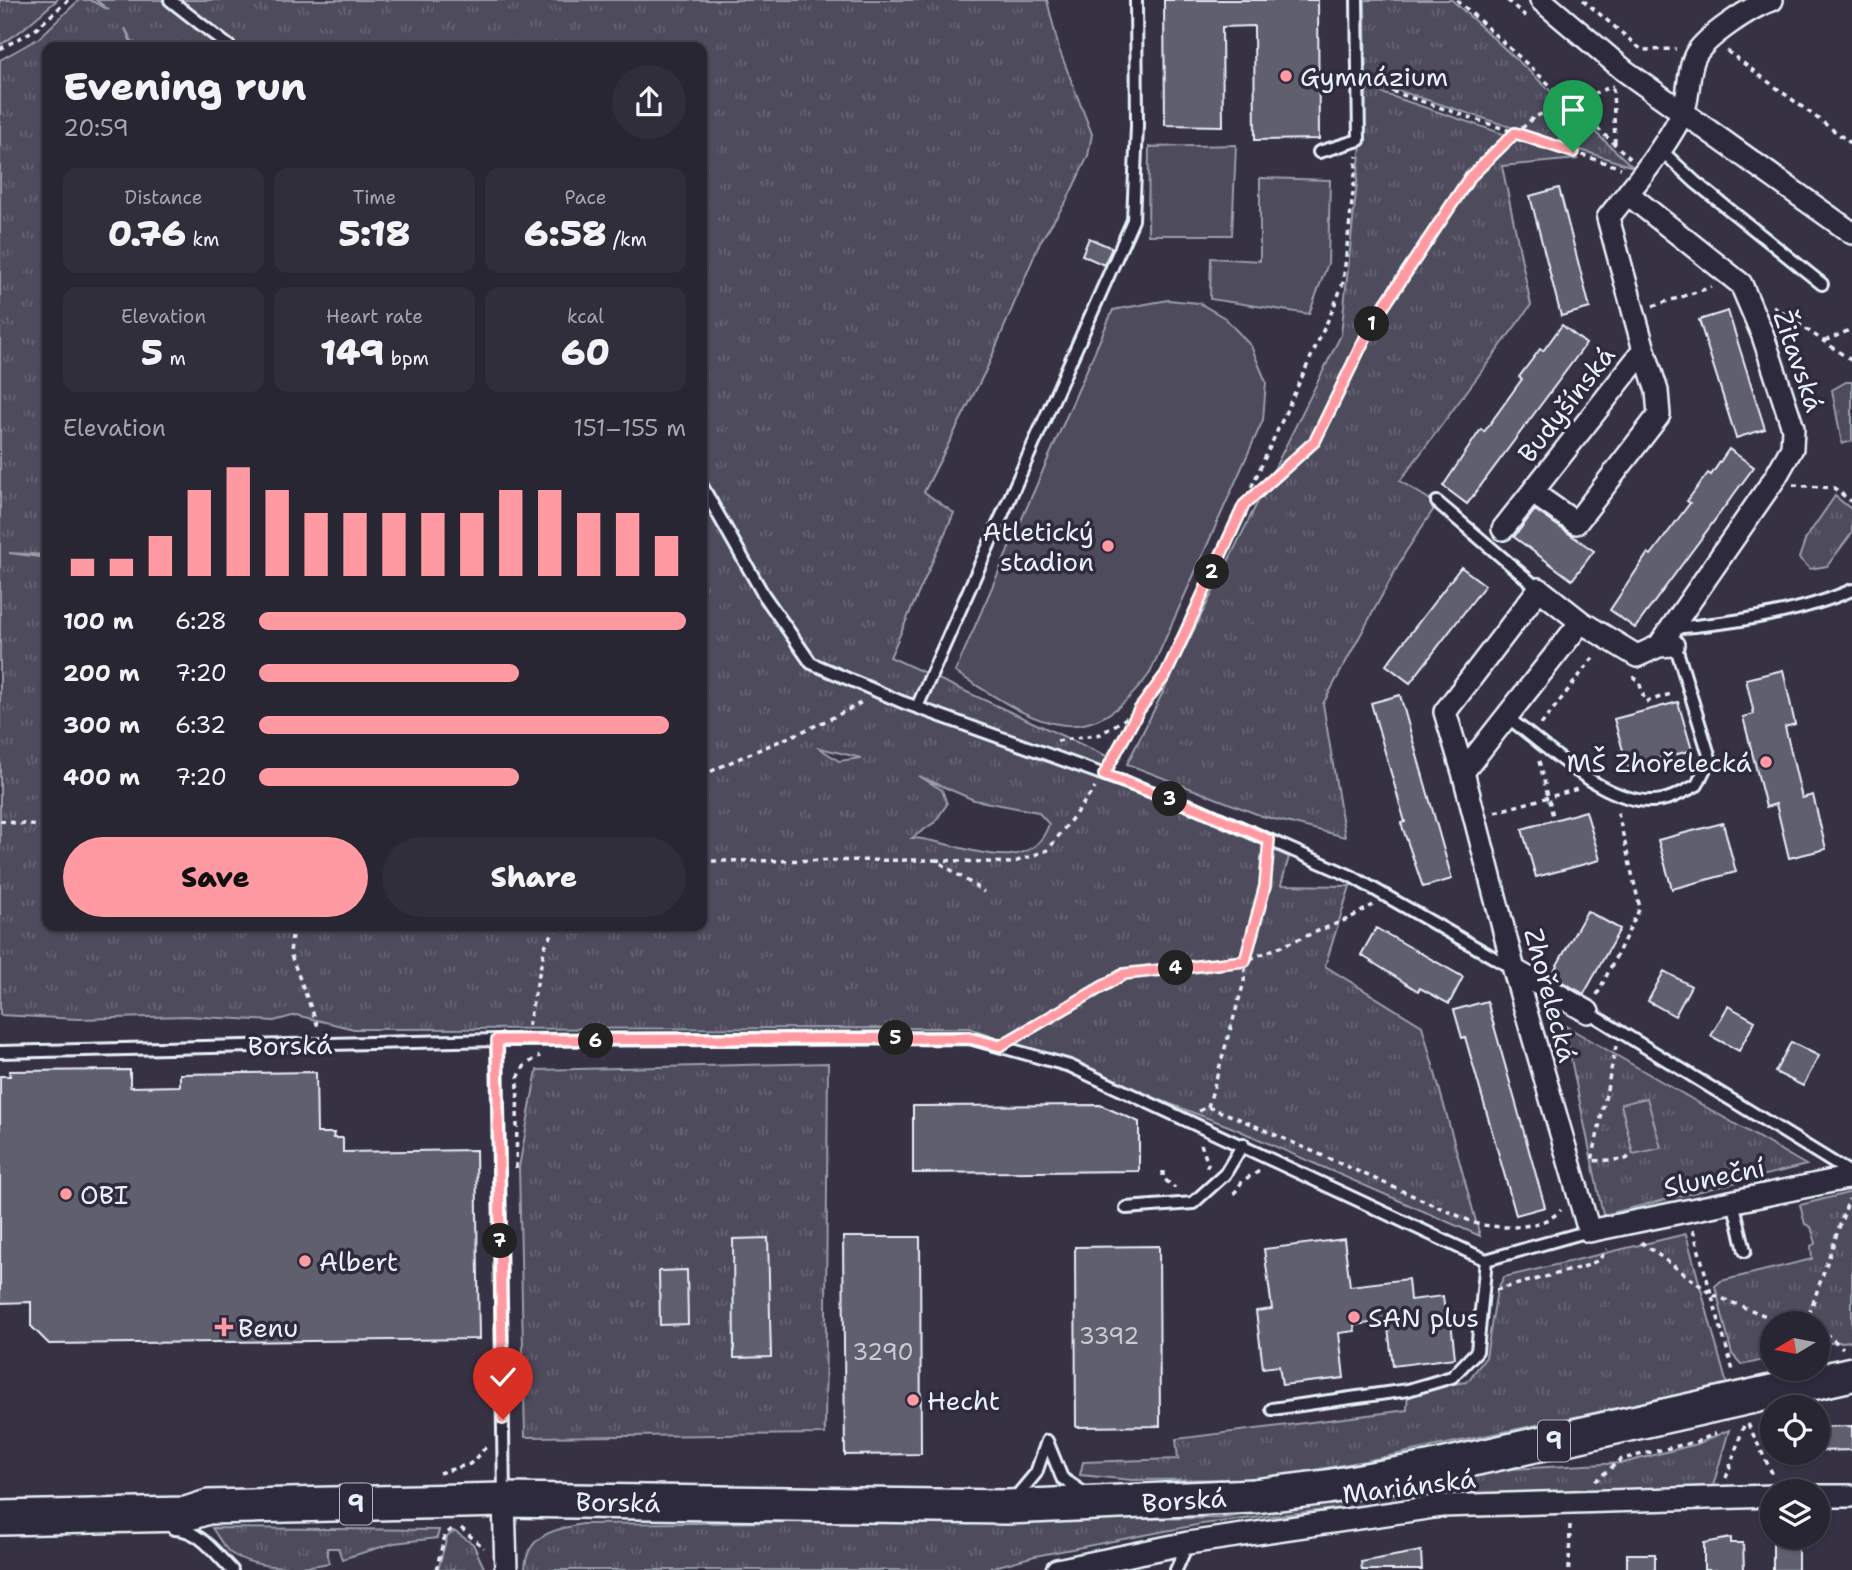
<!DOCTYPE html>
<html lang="en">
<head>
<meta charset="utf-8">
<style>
	body { margin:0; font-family:"Shantell Sans",sans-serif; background:#302e3b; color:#f1f3f6; height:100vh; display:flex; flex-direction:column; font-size:26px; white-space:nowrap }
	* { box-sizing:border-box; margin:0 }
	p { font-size:23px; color:#a5a5ac }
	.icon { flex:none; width:38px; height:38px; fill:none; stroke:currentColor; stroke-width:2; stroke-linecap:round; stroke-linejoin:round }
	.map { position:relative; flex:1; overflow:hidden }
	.side { position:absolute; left:42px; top:42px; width:665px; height:889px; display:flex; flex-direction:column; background:#282633; border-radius:14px; box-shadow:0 2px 5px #0004,0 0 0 2px #44434e }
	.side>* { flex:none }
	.needle { width:46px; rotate:260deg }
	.fabs { position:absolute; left:1760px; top:1311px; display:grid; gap:14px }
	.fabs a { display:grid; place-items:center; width:70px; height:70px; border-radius:50%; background:#282633; box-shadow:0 2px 5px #0004,0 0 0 2px #44434e; font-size:35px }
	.pin { position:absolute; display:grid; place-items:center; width:60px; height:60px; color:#fff; margin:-72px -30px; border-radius:50% 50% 50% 0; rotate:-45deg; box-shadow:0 0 7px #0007 }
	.pin .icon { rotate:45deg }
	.km { position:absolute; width:35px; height:35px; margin:-18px; border-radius:50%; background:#222; color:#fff; font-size:19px; line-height:35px; text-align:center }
	.round { display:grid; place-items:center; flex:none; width:74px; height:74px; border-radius:37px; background:#302e3b }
	.head { display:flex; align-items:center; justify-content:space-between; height:119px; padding:0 21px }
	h1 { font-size:38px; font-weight:800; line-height:52px }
	.figures { display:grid; grid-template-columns:repeat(3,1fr); gap:10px; height:119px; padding:7px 21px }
	.figures div { display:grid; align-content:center; border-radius:14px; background:#302e3b; text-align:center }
	.figures b { font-size:35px; font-weight:800 }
	.figures small { font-size:19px; font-weight:400 }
	.figures p { font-size:19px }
	.chart { height:196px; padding:14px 21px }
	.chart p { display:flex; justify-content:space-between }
	.chart svg { width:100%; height:126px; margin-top:7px; stroke:#ff9aa2; stroke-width:6 }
	.action { display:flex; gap:14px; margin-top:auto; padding:14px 21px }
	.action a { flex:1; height:80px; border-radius:42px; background:#ff9aa2; color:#111; font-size:28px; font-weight:800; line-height:80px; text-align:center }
	.action a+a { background:#302e3b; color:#f1f3f6 }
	ul { padding:0 21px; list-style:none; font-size:23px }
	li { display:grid; grid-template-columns:112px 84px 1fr; align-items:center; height:52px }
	li i { height:18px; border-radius:9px; background:#ff9aa2 }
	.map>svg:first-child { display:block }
	.grass { fill:url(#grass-tufts); stroke:#9a9eaa; stroke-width:2; fill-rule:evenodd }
	.garden { fill:#4d4b5c; stroke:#9a9eaa; stroke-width:2 }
	.building { fill:#605e6e; stroke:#e8f1f8; stroke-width:2 }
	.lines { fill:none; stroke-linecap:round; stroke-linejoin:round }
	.lane-casing { stroke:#e8f1f8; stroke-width:16 }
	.street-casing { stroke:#e8f1f8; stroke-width:26 }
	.primary-casing { stroke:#e8f1f8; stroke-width:38 }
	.path { stroke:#e8f1f8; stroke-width:3.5; stroke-dasharray:5 5; stroke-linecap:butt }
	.lane { stroke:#2f2a3d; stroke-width:10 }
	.street { stroke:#2f2a3d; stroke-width:21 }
	.primary { stroke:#2f2a3d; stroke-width:33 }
	.route-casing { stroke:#fff; stroke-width:14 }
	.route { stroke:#ff9aa2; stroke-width:9 }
	.poi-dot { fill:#ff9aa2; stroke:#2f2a3d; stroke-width:2.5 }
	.labels { text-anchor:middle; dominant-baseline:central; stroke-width:7; stroke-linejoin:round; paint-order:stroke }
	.number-label { font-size:23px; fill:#c6ccd6 }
	.shield { fill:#2f2a3d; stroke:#b0b5c0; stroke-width:2 }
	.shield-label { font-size:24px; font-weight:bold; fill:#e8f1f8 }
	.poi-label { font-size:26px; fill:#e8f1f8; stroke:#2f2a3d; text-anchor:start }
	.street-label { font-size:26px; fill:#e8f1f8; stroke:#2f2a3d }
</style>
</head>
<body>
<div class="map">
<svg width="1852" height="1570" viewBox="0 0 1852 1570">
	<defs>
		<pattern id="grass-tufts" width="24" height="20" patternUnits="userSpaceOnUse" patternTransform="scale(1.75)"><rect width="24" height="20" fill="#4d4b5c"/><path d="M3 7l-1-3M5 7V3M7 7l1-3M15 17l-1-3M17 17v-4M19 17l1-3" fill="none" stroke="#676574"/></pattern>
	</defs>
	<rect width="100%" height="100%" fill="#363244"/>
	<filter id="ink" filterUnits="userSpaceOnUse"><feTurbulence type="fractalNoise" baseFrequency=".0143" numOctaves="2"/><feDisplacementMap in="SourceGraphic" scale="14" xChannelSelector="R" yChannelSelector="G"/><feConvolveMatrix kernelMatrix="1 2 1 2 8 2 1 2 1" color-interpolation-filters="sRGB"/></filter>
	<g filter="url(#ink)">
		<path class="grass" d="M0 0H57L22 30 0 45Z
			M79 0H90L109 10 96 0H1047L1059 49 1092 134 1088 156 1067 200 1040 242 987 368 924 492 954 513 890 657 1113 759 1101 774 1289 857 1281 885 1350 886 1325 966 1422 1026 1480 1236 1231 1127 970 1028 354 1029 296 1015 274 1021 186 1016 78 1019 0 1015V60L39 38ZM125 28 135 47H702V926H47V558L9 553 47 555V47H133ZM819 748H820L861 758 839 761ZM919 776 974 800 1038 812 1049 824C1029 884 954 839 912 838L935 822 947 804 942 790Z
			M1365 0H1452L1633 167 1366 80Z
			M1367 88 1578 159 1502 166 1531 305 1400 481 1437 504 1405 553 1323 704 1345 837 1262 816 1127 764 1341 335Z
			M1846 382H1852V441L1842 444 1832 390Z
			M1835 496 1852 510V533L1827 566 1810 569 1799 558 1806 538Z
			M1564 1025 1806 1165 1603 1215Z
			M828 1063 825 1434 525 1437 519 1167 537 1070Z
			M1852 1192V1341L1818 1344V1323H1773V1358L1742 1365 1732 1354 1715 1286 1721 1281 1812 1259 1811 1246 1816 1243 1811 1227 1805 1224 1800 1205Z
			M1686 1234 1727 1385 1365 1461 1263 1479 1132 1480 1080 1475 1083 1462 1178 1459 1176 1439 1407 1410 1408 1390 1467 1382 1486 1357 1497 1290 1504 1277Z
			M1729 1430 1713 1486 1430 1498 1202 1524 1035 1556 983 1570H525C526 1535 553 1530 582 1524L1224 1518 1511 1469 1623 1463 1697 1444Z
			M212 1528 439 1530 437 1538 394 1543 342 1559 338 1548H327L329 1563C300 1569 259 1570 232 1554 224 1549 218 1536 212 1528Z
			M454 1531 473 1544 485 1570H438L447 1537Z"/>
		<path class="garden" d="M1236 145 1232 235H1148L1149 147Z
			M1260 178 1330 180 1328 263 1309 314 1210 299 1211 258 1260 261Z
			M1168 300 1199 303 1225 318 1251 346 1266 382 1263 420 1150 673C1084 763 1031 719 955 672L1113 310Z
			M1647 1098 1661 1148 1633 1154 1621 1104Z"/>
		<path class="building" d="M1164 0H1318L1319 139 1255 140 1254 26 1222 27 1223 126 1165 125Z
			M1559 188 1590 308 1561 316 1530 196Z
			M1089 238 1112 248 1104 265 1082 255Z
			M1728 311 1765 429 1736 438 1699 320Z
			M1562 325 1586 344 1467 504 1443 486 1481 429 1484 432 1522 379 1519 377 1540 349 1543 351Z
			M1729 449 1754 467 1635 628 1610 610 1648 553 1651 555 1690 503 1687 501 1708 473 1711 475Z
			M1535 510 1594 551 1572 580 1514 537Z
			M1461 567 1485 585 1410 683 1386 665Z
			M1783 670 1795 724 1785 727 1802 798 1813 795 1826 849 1789 858 1776 804 1766 807 1743 717 1754 714 1746 679Z
			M1400 695 1452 879 1423 887 1401 823 1405 822 1371 703Z
			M1678 702 1692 750 1628 768 1614 719Z
			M1586 811 1600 860 1536 877 1522 829Z
			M1723 823 1736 872 1672 889 1658 840Z
			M1587 911 1620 929 1584 994 1551 976Z
			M1376 928 1463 977 1449 1004 1420 988 1418 991 1361 955Z
			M1664 971 1691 986 1675 1016 1648 1001Z
			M1487 1001 1545 1207 1516 1215 1465 1037 1462 1038 1454 1010Z
			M1728 1006 1755 1021 1739 1051 1711 1036Z
			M1791 1042 1819 1056 1803 1086 1775 1072Z
			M130 1070V1087L180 1086V1074L316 1072 317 1133H334L333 1138H343V1152L476 1150 479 1339 49 1344 31 1326V1302L0 1303V1076H10L9 1071Z
			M1100 1105 1139 1122V1171L913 1173V1106Z
			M843 1237H920L921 1454 845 1455Z
			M768 1238 771 1357 734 1358 733 1239Z
			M1344 1239 1350 1286 1408 1279 1410 1300 1443 1296 1445 1313 1450 1312 1455 1358 1393 1366 1387 1321 1354 1325 1355 1331 1339 1333 1344 1378 1282 1385 1279 1366 1263 1368 1256 1311 1272 1309 1264 1249Z
			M1159 1246 1160 1426 1076 1427 1075 1247Z
			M687 1270 688 1324 660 1325 659 1271Z
			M1852 1426V1450L1818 1451V1427Z
			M1731 1538V1543H1743L1744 1570H1704V1543Z
			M1773 1540H1798V1570H1773Z
			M1421 1551 1422 1570H1362L1361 1562Z
			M1627 1554H1655V1570H1627Z"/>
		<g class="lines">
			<g class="lane-casing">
				<path id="lane" d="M170 0 230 47
					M1662 151 1695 182 1822 284
					M1319 152 1359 140 1357 0
					M702 486 763 594 811 663 902 702 1199 809 1351 876 1512 968
					M1437 502 1539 589
					M1671 628C1728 624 1800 613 1852 590
					M917 707 1133 220 1137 126 1136 0
					M1508 718C1549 747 1609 810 1662 800 1674 798 1687 790 1697 785L1710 758 1675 644
					M1588 1012 1852 1174
					M497 1040 504 1496
					M0 1052 497 1040 969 1038 1070 1066 1486 1260 1589 1231
					M1733 1201 1745 1251
					M1126 1208 1193 1203 1225 1174 1243 1144
					M1272 1409 1408 1390 1452 1377 1477 1351 1486 1260
					M1047 1441 1062 1478 1087 1495
					M1015 1498 1036 1473 1047 1441
					M174 1529C199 1529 215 1553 232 1570
					M1176 1570 1188 1543"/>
			</g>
			<g class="street-casing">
				<path id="street" d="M1541 0 1625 71 1852 233
					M1628 194 1741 284 1763 336 1793 428 1792 448 1775 478 1659 646
					M1533 493 1576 523 1659 415 1657 391 1644 350
					M1503 529 1644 350 1608 218C1634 185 1660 155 1680 118 1691 99 1686 75 1695 56 1705 37 1752 6 1772 0
					M1581 622 1637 656 1659 646 1673 645
					M1463 772 1445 712 1539 589 1581 622 1463 772 1514 970 1589 1231 1852 1177
					M1514 970 1588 1012
					M1818 1496H1852
					M504 1500 506 1570
					M1057 1570 1188 1543 1441 1506 1773 1496"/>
			</g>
			<g class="primary-casing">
				<path id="primary" d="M0 1518 186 1514 208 1507 504 1500 1007 1507 1254 1496 1327 1487 1428 1469 1852 1374"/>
			</g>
			<path class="path" d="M1457 0 1632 160
				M1507 0 1529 19
				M1583 0 1642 50 1676 49
				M0 49 36 29 68 0
				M1727 51 1852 144
				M1373 85 1621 168
				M1613 88 1615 143
				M1653 306 1712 287
				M1773 306 1852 361
				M1825 341 1852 329
				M1793 485 1834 488 1852 502
				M1246 502 1315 441 1372 324 1470 177 1534 117 1613 86
				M1633 677 1639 681 1645 702 1674 693
				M1541 725 1596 654
				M1057 741 1101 734 1139 710 1166 674 1333 309 1343 283 1357 156
				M1539 761 1554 820
				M1110 764 1138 712
				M702 776C754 749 810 732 862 702
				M1495 812 1578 789
				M0 821 47 827
				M936 860 1012 863 1048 850 1095 788
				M702 861 936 860 984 892
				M293 926 290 953 319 1029
				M1597 995 1640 908 1617 809
				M528 1026 545 946 557 926
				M1018 1036 1124 974 1245 961 1350 918 1373 905
				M1616 1046 1592 1161 1626 1159 1633 1154
				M1208 1107 1244 982C1246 939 1263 898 1267 855
				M1199 1111 1208 1107 1235 1117 1477 1224C1503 1229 1541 1230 1561 1210
				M1201 1144 1208 1164 1206 1169
				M516 1168 518 1078 525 1065 540 1056
				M1163 1171V1178L1175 1188
				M1234 1194 1243 1180 1260 1171
				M1693 1230 1734 1374
				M1641 1242 1713 1295 1784 1323
				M1496 1290 1586 1266 1599 1260 1607 1249
				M1806 1323 1849 1199
				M1818 1327 1843 1348
				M1748 1424 1774 1477
				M439 1473 470 1464 486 1447V1443
				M1726 1478 1744 1425
				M1595 1481 1622 1459 1699 1441 1716 1433
				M1787 1484H1803
				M461 1528 484 1548
				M436 1570 445 1535 452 1529
				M1569 1570 1570 1523"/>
			<use href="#lane" class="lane"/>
			<use href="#street" class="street"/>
			<use href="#primary" class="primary"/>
		</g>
	</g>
	<g class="lines" filter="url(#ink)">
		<g class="route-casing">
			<path id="route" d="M503 1419 497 1040 969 1038 1000 1046 1124 974 1245 961 1265 886 1269 840 1199 809 1104 775 1139 710 1166 674 1244 505 1315 441 1372 324 1470 177 1515 133 1573 152"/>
		</g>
		<use href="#route" class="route"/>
	</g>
	<g class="poi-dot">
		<circle cx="1286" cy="76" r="7"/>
		<circle cx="1108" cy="546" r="7"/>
		<circle cx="1766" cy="762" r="7"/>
		<circle cx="66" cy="1194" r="7"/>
		<circle cx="305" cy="1261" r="7"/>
		<circle cx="1354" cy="1317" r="7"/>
		<path d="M220.5 1316.5h7v7h7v7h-7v7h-7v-7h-7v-7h7z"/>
		<circle cx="913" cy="1400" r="7"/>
	</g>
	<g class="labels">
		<g class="number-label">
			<text x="1109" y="1336">3392</text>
			<text x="883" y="1352">3290</text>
		</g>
		<g class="shield">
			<rect x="1538" y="1420.5" width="32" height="41" rx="5"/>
			<rect x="340" y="1483.5" width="32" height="41" rx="5"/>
		</g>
		<g class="shield-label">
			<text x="1554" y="1441">9</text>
			<text x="356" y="1504">9</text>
		</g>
		<g class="poi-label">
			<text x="1300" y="76">Gymnázium</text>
			<text x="1094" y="531" text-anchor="end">Atletický<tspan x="1094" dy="30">stadion</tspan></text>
			<text x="1752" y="762" text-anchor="end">MŠ Zhořelecká</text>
			<text x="80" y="1194">OBI</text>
			<text x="319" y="1261">Albert</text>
			<text x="1368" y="1317">SAN plus</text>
			<text x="238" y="1327">Benu</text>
			<text x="927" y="1400">Hecht</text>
		</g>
		<g class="street-label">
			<text transform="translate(1799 361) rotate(71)">Žitavská</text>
			<text transform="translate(1566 404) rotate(-52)">Budyšínská</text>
			<text transform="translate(1551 995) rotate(75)">Zhořelecká</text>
			<text transform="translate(290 1045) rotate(-1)">Borská</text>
			<text transform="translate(1714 1177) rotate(-12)">Sluneční</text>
			<text transform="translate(1409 1486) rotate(-7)">Mariánská</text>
			<text transform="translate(1184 1500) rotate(-4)">Borská</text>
			<text transform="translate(618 1502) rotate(1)">Borská</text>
		</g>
	</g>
</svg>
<div class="fabs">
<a><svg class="needle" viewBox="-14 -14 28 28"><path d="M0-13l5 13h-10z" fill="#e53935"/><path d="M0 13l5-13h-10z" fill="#a5a5ac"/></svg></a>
<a><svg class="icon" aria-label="locate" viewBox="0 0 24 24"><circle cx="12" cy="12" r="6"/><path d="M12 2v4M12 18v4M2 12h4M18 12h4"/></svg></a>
<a><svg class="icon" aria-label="layers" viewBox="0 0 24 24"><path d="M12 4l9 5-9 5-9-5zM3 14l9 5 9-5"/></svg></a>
</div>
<div class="pin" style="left:1573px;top:152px;background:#1e9e55"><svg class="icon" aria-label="arrive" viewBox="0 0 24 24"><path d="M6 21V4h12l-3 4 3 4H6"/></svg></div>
<div class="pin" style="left:503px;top:1419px;background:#d93025"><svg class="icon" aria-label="check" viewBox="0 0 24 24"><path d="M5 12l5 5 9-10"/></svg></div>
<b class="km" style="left:1372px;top:324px">1</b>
<b class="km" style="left:1212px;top:572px">2</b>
<b class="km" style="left:1170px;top:799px">3</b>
<b class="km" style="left:1176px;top:968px">4</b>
<b class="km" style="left:896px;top:1038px">5</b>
<b class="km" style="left:596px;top:1041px">6</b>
<b class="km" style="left:500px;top:1241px">7</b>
<section class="side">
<div class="head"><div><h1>Evening run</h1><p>20:59</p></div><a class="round"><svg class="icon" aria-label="share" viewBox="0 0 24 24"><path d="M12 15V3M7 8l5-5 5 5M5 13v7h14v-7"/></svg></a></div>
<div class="figures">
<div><p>Distance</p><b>0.76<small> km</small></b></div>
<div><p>Time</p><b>5:18</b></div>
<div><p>Pace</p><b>6:58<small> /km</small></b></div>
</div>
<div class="figures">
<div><p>Elevation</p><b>5<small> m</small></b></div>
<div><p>Heart rate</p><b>149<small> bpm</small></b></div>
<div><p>kcal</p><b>60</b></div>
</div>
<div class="chart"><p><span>Elevation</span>151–155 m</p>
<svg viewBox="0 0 160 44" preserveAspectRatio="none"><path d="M5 44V38M15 44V38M25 44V30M35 44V14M45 44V6M55 44V14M65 44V22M75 44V22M85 44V22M95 44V22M105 44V22M115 44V14M125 44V14M135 44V22M145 44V22M155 44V30"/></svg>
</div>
<ul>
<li><b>100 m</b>6:28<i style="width:100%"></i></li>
<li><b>200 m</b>7:20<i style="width:61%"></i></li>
<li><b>300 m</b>6:32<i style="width:96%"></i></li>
<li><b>400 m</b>7:20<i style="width:61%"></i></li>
</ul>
<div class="action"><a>Save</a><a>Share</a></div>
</section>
</div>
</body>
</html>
